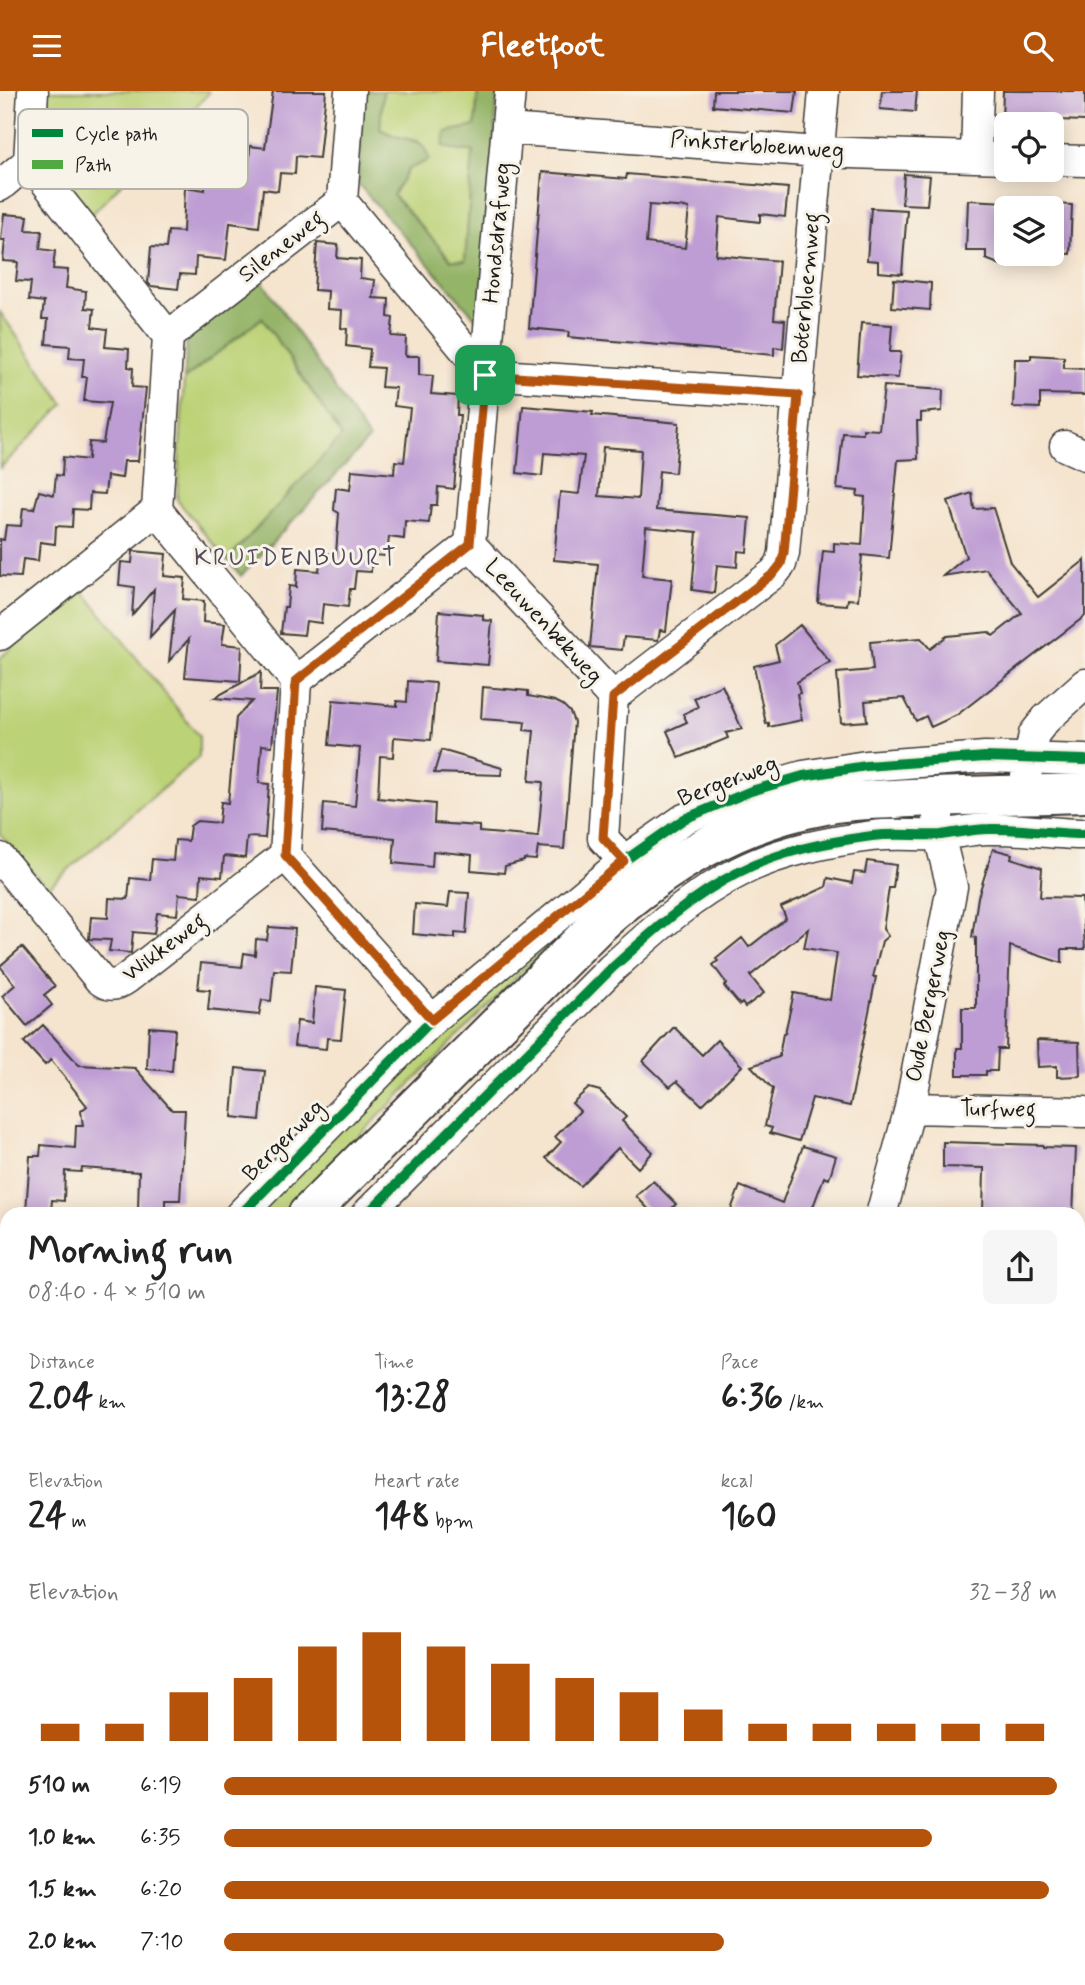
<!DOCTYPE html>
<html lang="en">
<head>
<meta charset="utf-8">
<style>
	body { margin:0; font-family:Mynerve,sans-serif; background:#f6f6f6; color:#222; height:100vh; display:flex; flex-direction:column; font-size:26px; white-space:nowrap }
	* { box-sizing:border-box; margin:0 }
	p { font-size:23px; color:#767676 }
	.icon { flex:none; width:38px; height:38px; fill:none; stroke:currentColor; stroke-width:2; stroke-linecap:round; stroke-linejoin:round }
	.map { position:relative; flex:1; overflow:hidden }
	.panel { position:absolute; left:0px; top:1116px; width:1085px; height:779px; display:flex; flex-direction:column; background:#fff; border-radius:21px 21px 0 0; box-shadow:0 4px 18px #0003 }
	.panel>* { flex:none }
	.controls { position:absolute; left:994px; top:21px; display:grid; gap:14px }
	.controls a { display:grid; place-items:center; width:70px; height:70px; border-radius:10px; background:#fff; box-shadow:0 4px 18px #0003; font-size:35px }
	.pin { position:absolute; display:grid; place-items:center; width:60px; height:60px; color:#fff; margin:-30px; border-radius:14px; box-shadow:0 4px 10px #0006 }
	.round { display:grid; place-items:center; flex:none; width:74px; height:74px; border-radius:10px; background:#f6f6f6 }
	.headline { display:flex; align-items:center; justify-content:space-between; height:119px; padding:0 28px }
	h1 { font-size:38px; font-weight:800; line-height:52px }
	.figures { display:grid; grid-template-columns:repeat(3,1fr); gap:10px; height:119px; padding:7px 28px }
	.figures div { display:grid; align-content:center }
	.figures b { font-size:35px; font-weight:800 }
	.figures small { font-size:19px; font-weight:400 }
	.figures p { font-size:19px }
	.chart { height:196px; padding:14px 28px }
	.chart p { display:flex; justify-content:space-between }
	.chart svg { width:100%; height:126px; margin-top:7px; stroke:#b45309; stroke-width:6 }
	ul { padding:0 28px; list-style:none; font-size:23px }
	li { display:grid; grid-template-columns:112px 84px 1fr; align-items:center; height:52px }
	li i { height:18px; border-radius:9px; background:#b45309 }
	header { display:flex; justify-content:space-between; align-items:center; height:91px; padding:0 28px; background:#b45309; color:#fff; font-size:32px; font-weight:800 }
	.map>svg:first-child { display:block }
	.green { fill:#bbd276; stroke:#6c7749; stroke-width:2 }
	.forest { fill:#94b467; stroke:#586842; stroke-width:2 }
	.water { fill:#5bc6d5; stroke:#3c7178; stroke-width:2 }
	.building { fill:#be9cd4; fill-rule:evenodd }
	.lines { fill:none; stroke-linecap:round; stroke-linejoin:round }
	.street-casing { stroke:#3d3a37; stroke-width:33 }
	.secondary-casing { stroke:#3d3a37; stroke-width:42 }
	.street { stroke:#fff; stroke-width:30 }
	.secondary { stroke:#fff; stroke-width:38 }
	.quiet { stroke:#52a943; stroke-width:9; stroke-dasharray:18 9; stroke-linecap:butt }
	.cycleway-casing { stroke:#f7f3e8; stroke-width:15 }
	.cycleway { stroke:#00873e; stroke-width:10 }
	.route-casing { stroke:#fff; stroke-width:14 }
	.route { stroke:#b45309; stroke-width:9 }
	.labels { text-anchor:middle; dominant-baseline:central; stroke-width:6; stroke-linejoin:round; paint-order:stroke }
	.street-label { font-size:23px; fill:#1c1c1c; stroke:#f7f3e8 }
	.neighbourhood-label { font-size:24px; letter-spacing:2px; fill:#55495c; stroke:#f7f3e8 }
	.key { fill:#f7f3e8; stroke:#b5b2ab; stroke-width:2 }
	.key-label { font-size:19px; fill:#1c1c1c }
</style>
</head>
<body>
<header><svg class="icon" aria-label="menu" viewBox="0 0 24 24"><path d="M4 6h16M4 12h16M4 18h16"/></svg>Fleetfoot<svg class="icon" aria-label="search" viewBox="0 0 24 24"><circle cx="10" cy="10" r="6"/><path d="M15 15l6 6"/></svg></header>
<div class="map">
<svg width="1085" height="1894" viewBox="0 0 1085 1894">
	<rect width="100%" height="100%" fill="#f7f3e8"/>
	<filter id="ink" filterUnits="userSpaceOnUse"><feTurbulence type="fractalNoise" baseFrequency=".0143" numOctaves="2"/><feDisplacementMap in="SourceGraphic" scale="14" xChannelSelector="R" yChannelSelector="G"/><feConvolveMatrix kernelMatrix="1 2 1 2 8 2 1 2 1" color-interpolation-filters="sRGB"/></filter>
	<filter id="wash" filterUnits="userSpaceOnUse"><feTurbulence type="fractalNoise" baseFrequency=".00686" numOctaves="4" result="noise"/><feDisplacementMap in="SourceGraphic" scale="28" xChannelSelector="R" yChannelSelector="G"/><feGaussianBlur stdDeviation="1.57" result="paint"/><feColorMatrix in="noise" values="0 0 0 0 0 0 0 0 0 0 0 0 0 0 0 0 0 1.4 0 .05"/><feComposite in="paint" operator="in"/></filter>
	<g filter="url(#wash)">
		<rect width="100%" height="100%" fill="#f5e4ce"/>
		<path class="green" d="M46 0H208L209 2 92 123 42 57Z
			M383 0H478L475 35 446 41 443 54 459 60H473L465 170 451 169 393 104 409 78 418 50 395 45 380 38Z
			M0 221 64 313 0 377Z
			M262 227 342 346 227 469 177 409 184 288Z
			M80 496 199 645V666L47 797 0 743V567Z
			M583 819 282 1123 250 1124 397 977Z
			M0 1528 7 1540V1888H29L26 1894H0Z
			M171 1888H585L586 1894H168Z"/>
		<path class="forest" d="M364 0H383L380 38C385 40 390 44 395 45 416 52 422 45 429 69L409 78 393 104 451 169 465 170 473 60H459L443 55 446 41 475 35 478 0H498L480 232 358 93Z
			M261 188 369 348 241 485 227 469 342 345 262 227 184 288 187 246Z"/>
		<path class="water" d="M108 1888H171L168 1894H104Z
			M212 1888H338L337 1891 319 1894H209Z"/>
		<g id="blocks">
			<path class="building" d="M273 0H326L319 67 296 65 295 83 280 82 278 100 263 98 259 136 230 132 226 169 196 166 195 184 180 183 178 198 151 195 148 192 151 156 166 157 168 140 183 141 185 96 205 99 206 88 232 90 234 73 249 74 250 55 265 57Z
				M714 0H797L794 22 713 15Z
				M882 0H917L915 21 880 18Z
				M1003 0H1085V30L1031 28V32L1002 31Z
				M542 81 626 88 627 83 788 97 785 126 760 123V131L719 126 716 164 779 170 774 228 785 229 783 257 774 256V264L568 246 569 241 529 237ZM649 114 689 117 685 157 646 152Z
				M904 83 930 85 927 114 902 113Z
				M968 109 1006 111V176L986 168V160H966Z
				M1052 113 1072 114 1070 163 1052 162Z
				M871 117 907 119 902 183 878 181V170L867 169Z
				M4 123 28 125 26 139 42 140 40 158 55 160 53 178 68 179 66 197 86 200 85 217 94 218 92 236 107 238 105 256 129 258 128 276 133 277 132 296 146 297 138 370H124L122 387 107 385 105 403 90 402 89 419 73 418 72 436 56 435 55 453 40 451 38 470 23 468 21 486 0 485V448L4 449 6 434 21 435 23 417 34 418 39 400 54 404 56 384 62 385 63 366 88 369 89 351 103 352 110 312 84 310 87 286H82L84 268 69 267 70 255 46 253 48 228H42L44 211 29 209 31 191 16 190 18 171 3 170 5 149H1Z
				M317 152 338 154 337 167 361 169 360 187 375 189 373 207 389 208 388 226 393 227 391 245 406 246 405 265H419V284L433 285 431 303 458 305 457 324H460L454 398 438 396 437 414H431L429 432 405 430 404 448 389 446 387 465 372 464 371 481 356 480 354 498H350L348 516 323 513 321 532 306 530 304 544 281 542 284 516H287L289 495 296 496 297 478 319 480 321 462 336 463 339 422 334 419 336 397 350 399 352 379 394 383 395 370 404 371 410 317 394 315 396 297 381 296 383 277 368 276 370 258 346 255 347 238 341 237 342 219 327 218 328 200 314 199Z
				M894 188 931 192 930 219 892 216Z
				M861 232 892 234 890 261H901L898 287 857 284Z
				M1031 264 1064 266V277L1085 278V304L1040 303V317L1013 316 1015 268H1031Z
				M884 295 943 299 942 320 921 322V330H917L918 368 898 369 889 467 862 464 858 509 848 508 847 514 818 512 823 460 834 461V452L862 454 865 406 857 405 858 400 837 398 843 342 863 343V338L879 339Z
				M523 315 593 321 592 324 679 332 675 382 659 380 656 419 750 427 747 461 738 460 737 476 717 474 714 502 692 499 697 441 646 436 642 485 672 488 666 540 660 539 658 549 624 546 622 559 590 556 598 473 554 469 560 401 579 403 584 365 544 362 542 385 517 382ZM603 356 641 359 638 408 599 405Z
				M972 402 974 418 993 417 1010 471 1038 506 1085 469V525L957 624 931 636 926 625 916 630 904 607 865 610 867 630 841 632 837 582 873 579 870 551 921 547 930 558 947 545 989 541 993 545 1022 522 986 478 943 485 966 466 948 410Z
				M133 460 166 463 164 485 185 487 183 508 204 510 203 531 225 533 222 553 242 555 240 590 185 586 189 548 169 570 175 519 150 546 154 498 132 524 134 496 119 494 121 471 132 472Z
				M439 520 483 524V529L492 530 488 574 436 570Z
				M800 534 830 571 797 591 800 602 797 603 802 629 769 636V632L766 633 754 575 779 569 775 554Z
				M261 581 260 600H277L272 655 262 654 259 692 269 693 265 747 247 746 245 767 224 765 222 786 201 784 200 805 179 803 177 824 157 822 154 843 133 841 131 862 109 860 111 849 89 848 91 826 108 827 109 807 128 808 130 787 150 789 152 768 173 770 175 749 188 750 190 735 197 730 219 732 221 711 228 712 236 627 252 610 214 607Z
				M408 590 436 592 431 649 394 646 393 666 380 665 378 707 435 713 434 732 479 735V741L538 746 543 691 529 690 534 640 524 639 525 631 481 628 483 596 528 600V605L555 610 563 614 570 621 574 631 564 758 538 756 536 769 524 768V770L505 775 504 782 471 779 472 764 433 760 432 776 393 772 395 747 322 741 324 712 355 715 360 657 329 654 333 609 397 615V610L407 611Z
				M722 594 742 638 726 642 728 647 679 667 667 640 687 631 683 623 698 616 694 607Z
				M441 659 502 677 501 684 434 682Z
				M993 758 1012 763 1011 767 1042 777 1040 806 1082 807 1085 858H1062V872L1010 855 1006 958H998L997 980H986V984H957V957H962V917H976V847L972 846 978 806Z
				M867 770 896 774 893 797H889L883 838 888 845 882 850 873 886H876L850 1015 812 1007 799 1050 770 1042 772 1037 765 1035 773 998 751 975 779 966 783 942H785L794 902 830 909 837 862 804 857 808 838 750 885 764 902 745 916 742 912 740 914 724 895 727 893 713 874 718 870 716 868 742 847 749 856 786 827 781 816 826 796 828 787 852 792 854 781 865 782Z
				M450 801 469 802 466 843 455 842V847L413 843 415 813 448 816Z
				M269 836 295 838 291 880 274 879 271 910 262 909 259 924 208 919 210 899 198 898 201 872 242 876 244 862 255 864 256 848 267 849Z
				M22 856 55 895 44 904 52 914 27 935 2 905 15 894 0 875Z
				M315 896 346 899 341 948 327 947 326 958 294 955 297 930 312 932Z
				M43 934 79 974 135 977 172 1019H185L180 1109H165V1120L138 1119 139 1081 82 1077 81 1081 65 1080 64 1110 52 1109 51 1121 26 1120 30 1065H40L41 1054 75 1057 76 1035H83L81 1020 87 1015 51 969 45 974 24 951Z
				M149 936 175 938 172 980 147 978Z
				M674 936 702 964 717 949 742 975 702 1014 677 990 670 996 643 970Z
				M1037 949 1079 951 1080 985 1057 986V975L1038 976Z
				M236 977 265 980 260 1029 232 1026Z
				M589 997 600 1000 626 1026 622 1030 653 1061 638 1077 618 1057 580 1095 546 1067 561 1051 555 1046 580 1020 572 1012Z
				M943 1051 1043 1054V1056L1076 1057 1073 1124H983L984 1077 943 1076Z
				M803 1055 836 1065 829 1088 824 1086 810 1124H729L740 1095 782 1112Z
				M653 1090 676 1113 666 1124H654L636 1105Z"/>
		</g>
	</g>
	<g filter="url(#ink)">
		<use href="#blocks" fill-opacity="0" stroke="#3d3a37" stroke-width="2"/>
		<g class="lines">
			<g class="street-casing">
				<path id="street" d="M510 0 485 283 798 304
					M507 38 819 61 1006 67
					M976 66 978 0
					M1052 69 1085 70
					M0 95 29 70 33 0
					M168 245 342 110 350 0
					M1065 355 1085 364
					M157 419 296 590 285 764
					M470 453 613 606 603 747 624 770
					M0 544 157 419 168 245 29 70
					M296 590 470 453 485 283 342 110
					M613 606 774 482 781 473 784 462 824 0
					M1026 685 1034 643 1046 628 1085 593
					M285 764 432 929
					M0 767 99 888C108 896 116 895 126 888L285 764
					M910 1017 1085 1021
					M240 1124 432 929 624 770 684 728 751 700 803 685 866 675 985 666 1085 669
					M366 1124 611 878C651 842 691 805 739 781 780 760 827 751 872 745 895 742 918 745 941 744 957 742 973 738 989 738 1021 737 1053 743 1085 743
					M881 1124 910 1017 952 796 939 744 938 724
					M1078 1299 1085 1296
					M0 1443 7 1447
					M1078 1668 1085 1664
					M601 1888 603 1894
					M959 1888 962 1894"/>
			</g>
			<g class="secondary-casing">
				<path id="secondary" d="M307 1124 598 834C665 774 736 730 825 714 847 709 871 709 894 708 958 704 1021 704 1085 702
					M0 1367 7 1364"/>
			</g>
			<use href="#street" class="street"/>
			<use href="#secondary" class="secondary"/>
			<path class="quiet" d="M100 1894 104 1888"/>
			<g class="cycleway-casing">
				<path id="cycleway" d="M240 1124 432 929 624 770 684 728 751 700 803 685 866 675 985 666 1085 669
					M366 1124 611 878C651 842 691 805 739 781 780 760 827 751 872 745 895 742 918 745 941 744 957 742 973 738 989 738 1021 737 1053 743 1085 743"/>
			</g>
			<use href="#cycleway" class="cycleway"/>
		</g>
	</g>
	<g class="lines" filter="url(#ink)">
		<g class="route-casing">
			<path id="route" d="M485 284 798 304 784 462 781 473 774 482 613 606 603 747 624 770 432 929 285 764 296 590 470 453Z"/>
		</g>
		<use href="#route" class="route"/>
	</g>
	<g class="labels">
		<g class="street-label">
			<text transform="translate(757 55) rotate(4)">Pinksterbloemweg</text>
			<text transform="translate(498 142) rotate(-85)">Hondsdrafweg</text>
			<text transform="translate(282 156) rotate(-38)">Sileneweg</text>
			<text transform="translate(807 197) rotate(-85)">Boterbloemweg</text>
			<text transform="translate(543 531) rotate(47)">Leeuwenbekweg</text>
			<text transform="translate(728 691) rotate(-21)">Bergerweg</text>
			<text transform="translate(165 857) rotate(-37)">Wikkeweg</text>
			<text transform="translate(929 915) rotate(-79)">Oude Bergerweg</text>
			<text transform="translate(998 1019) rotate(1)">Turfweg</text>
			<text transform="translate(284 1050) rotate(-45)">Bergerweg</text>
		</g>
		<g class="neighbourhood-label">
			<text x="296" y="467">KRUIDENBUURT</text>
		</g>
	</g>
	<rect x="18" y="18" width="230" height="80" rx="10" class="key"/>
	<rect x="32" y="38" width="31" height="8" fill="#00873e"/>
	<rect x="32" y="69" width="31" height="9" fill="#52a943"/>
	<g class="key-label">
		<text x="75" y="49">Cycle path</text>
		<text x="75" y="80">Path</text>
	</g>
</svg>
<div class="controls">
<a><svg class="icon" aria-label="locate" viewBox="0 0 24 24"><circle cx="12" cy="12" r="6"/><path d="M12 2v4M12 18v4M2 12h4M18 12h4"/></svg></a>
<a><svg class="icon" aria-label="layers" viewBox="0 0 24 24"><path d="M12 4l9 5-9 5-9-5zM3 14l9 5 9-5"/></svg></a>
</div>
<div class="pin" style="left:485px;top:284px;background:#1e9e55"><svg class="icon" aria-label="arrive" viewBox="0 0 24 24"><path d="M6 21V4h12l-3 4 3 4H6"/></svg></div>
<section class="panel">
<div class="headline"><div><h1>Morning run</h1><p>08:40 · 4 × 510 m</p></div><a class="round"><svg class="icon" aria-label="share" viewBox="0 0 24 24"><path d="M12 15V3M7 8l5-5 5 5M5 13v7h14v-7"/></svg></a></div>
<div class="figures">
<div><p>Distance</p><b>2.04<small> km</small></b></div>
<div><p>Time</p><b>13:28</b></div>
<div><p>Pace</p><b>6:36<small> /km</small></b></div>
</div>
<div class="figures">
<div><p>Elevation</p><b>24<small> m</small></b></div>
<div><p>Heart rate</p><b>148<small> bpm</small></b></div>
<div><p>kcal</p><b>160</b></div>
</div>
<div class="chart"><p><span>Elevation</span>32–38 m</p>
<svg viewBox="0 0 160 44" preserveAspectRatio="none"><path d="M5 44V38M15 44V38M25 44V27M35 44V22M45 44V11M55 44V6M65 44V11M75 44V17M85 44V22M95 44V27M105 44V33M115 44V38M125 44V38M135 44V38M145 44V38M155 44V38"/></svg>
</div>
<ul>
<li><b>510 m</b>6:19<i style="width:100%"></i></li>
<li><b>1.0 km</b>6:35<i style="width:85%"></i></li>
<li><b>1.5 km</b>6:20<i style="width:99%"></i></li>
<li><b>2.0 km</b>7:10<i style="width:60%"></i></li>
</ul>
</section>
</div>
</body>
</html>
